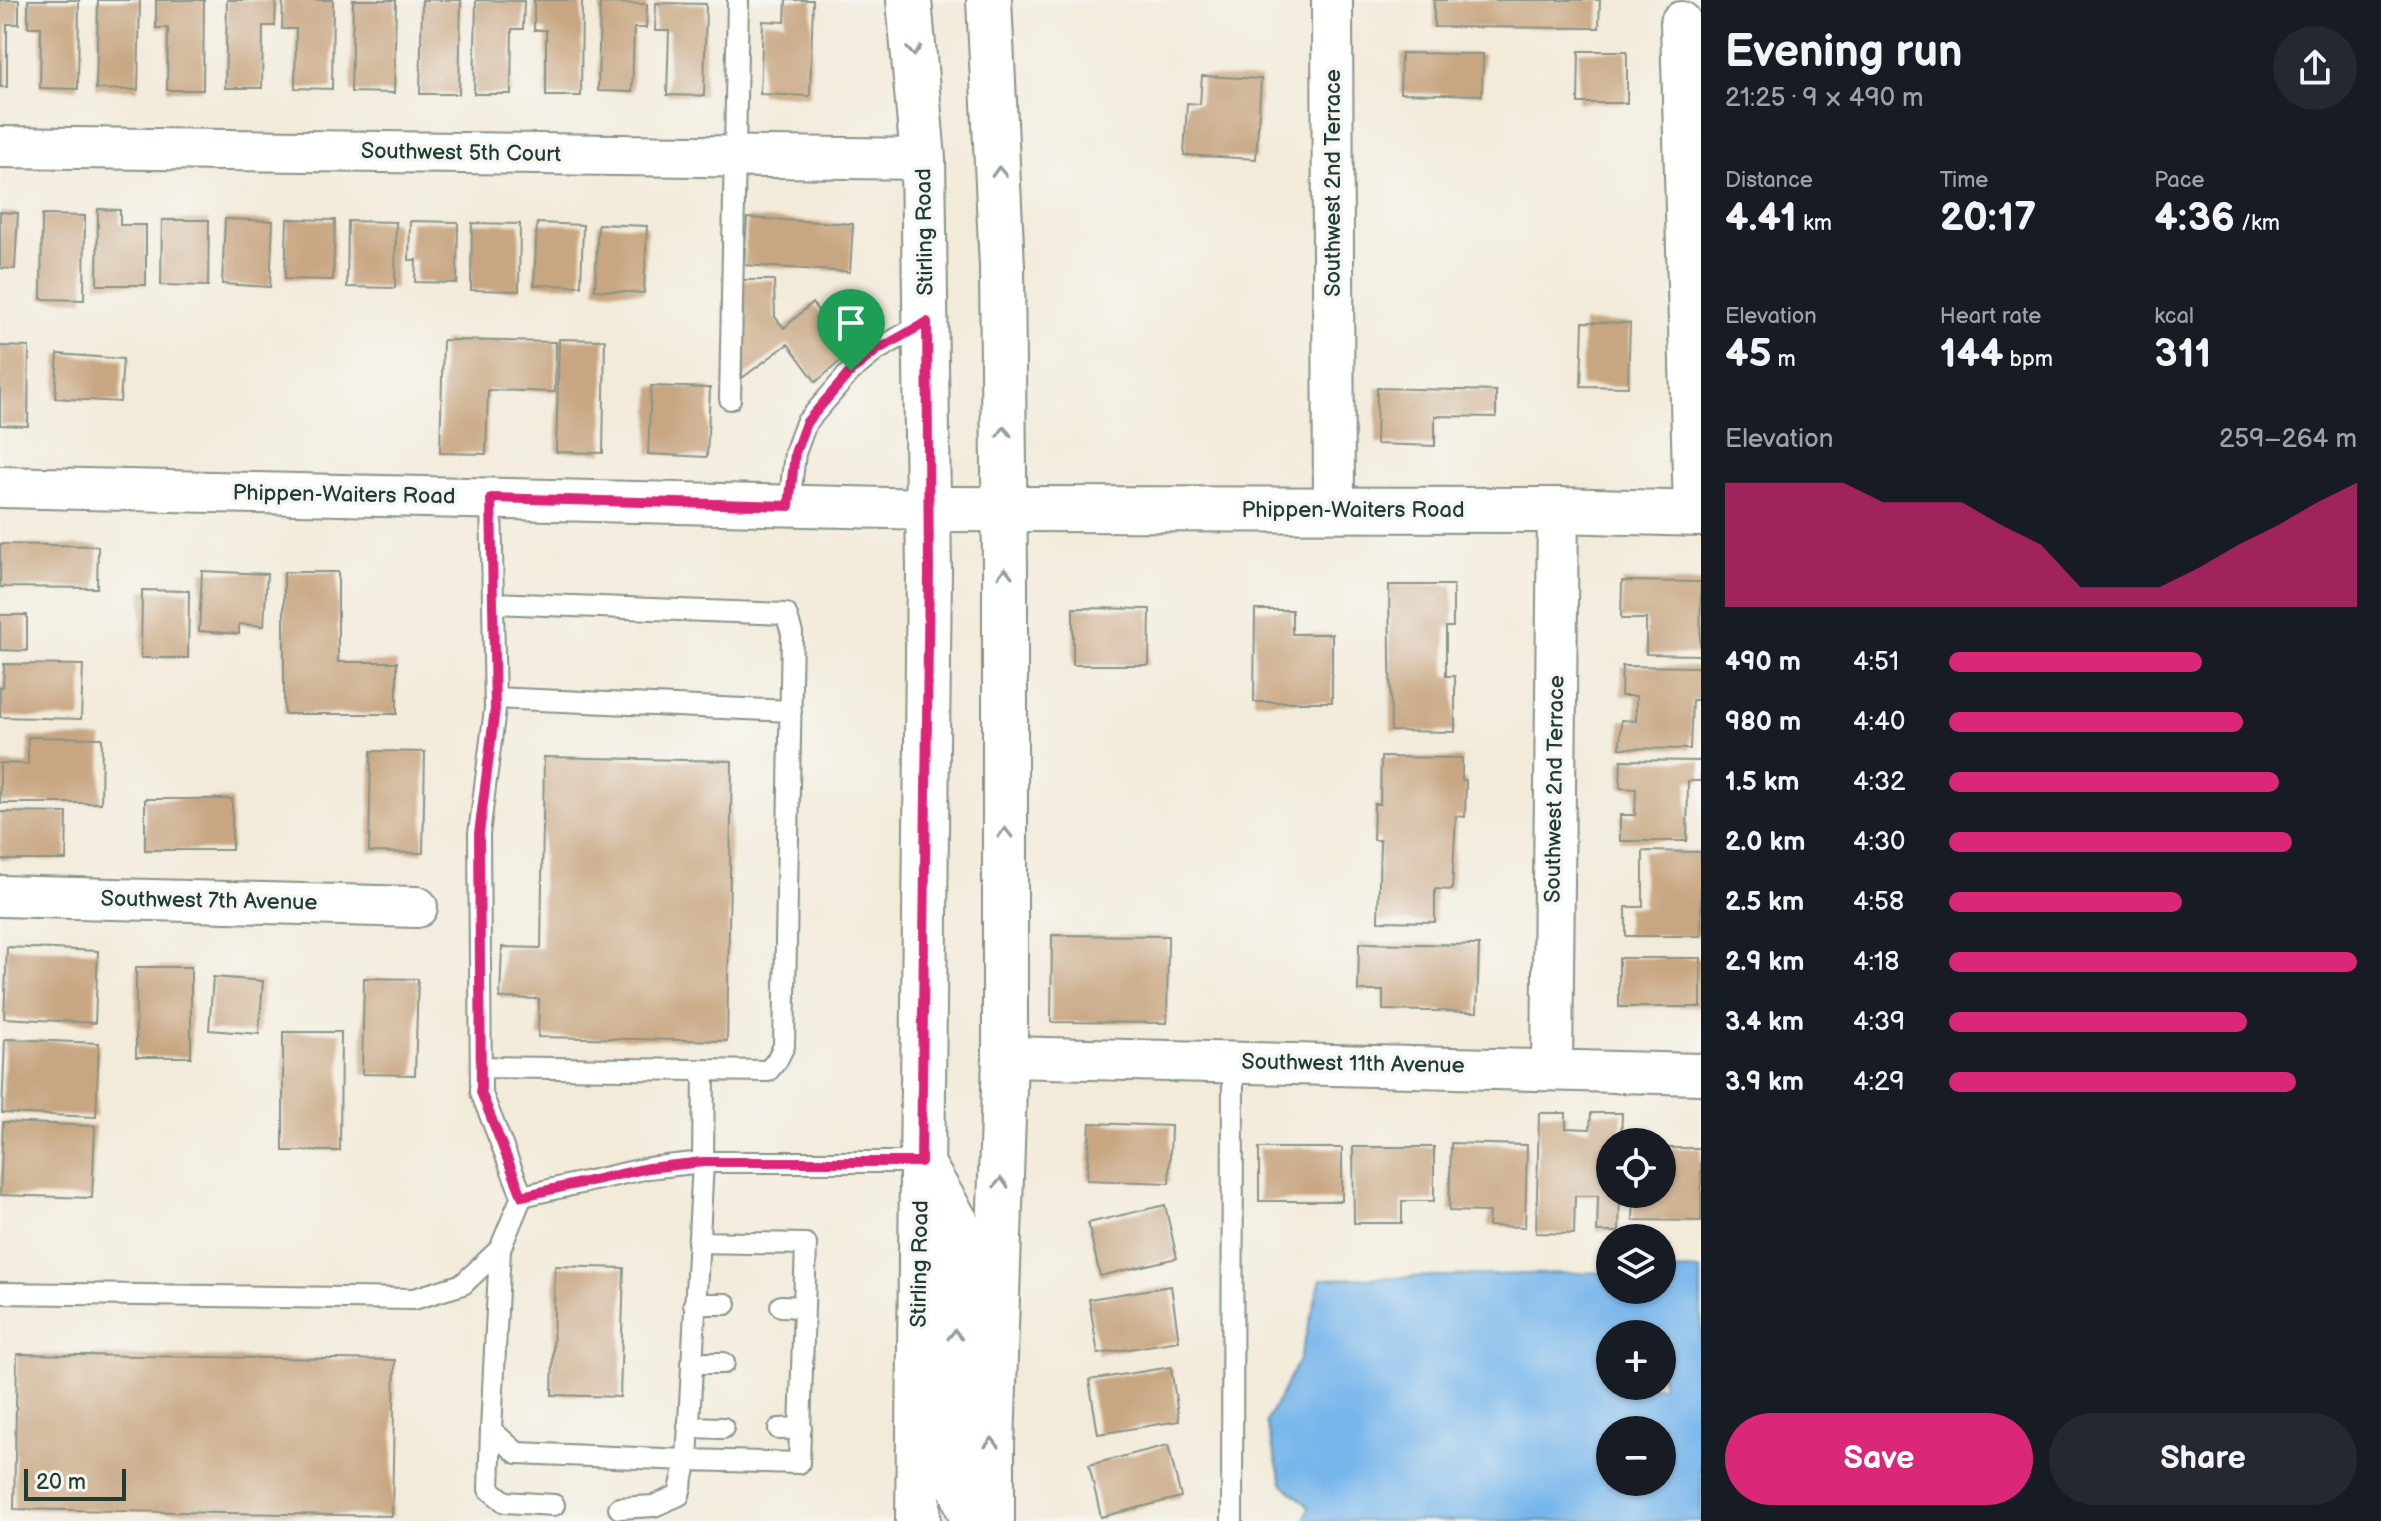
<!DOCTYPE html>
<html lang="en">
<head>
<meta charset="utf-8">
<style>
	body { margin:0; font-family:"Balsamiq Sans",sans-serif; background:#242831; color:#f1f3f6; height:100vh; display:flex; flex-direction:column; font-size:30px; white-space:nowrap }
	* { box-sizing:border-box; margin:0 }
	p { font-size:26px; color:#9ea1a6 }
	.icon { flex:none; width:44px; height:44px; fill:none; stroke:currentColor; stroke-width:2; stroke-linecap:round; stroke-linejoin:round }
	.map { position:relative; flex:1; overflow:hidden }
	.drawer { display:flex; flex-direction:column; background:#171b24; width:680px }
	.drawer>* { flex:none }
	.fabs { position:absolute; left:1596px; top:1128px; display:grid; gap:16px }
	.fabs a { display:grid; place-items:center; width:80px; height:80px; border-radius:50%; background:#171b24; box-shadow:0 2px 6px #0004; font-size:40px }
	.scale { position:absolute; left:24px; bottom:20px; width:102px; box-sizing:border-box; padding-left:8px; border:4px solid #1f3d34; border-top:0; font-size:22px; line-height:28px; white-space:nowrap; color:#1f3d34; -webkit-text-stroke:6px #f6f6f2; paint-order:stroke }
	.pin { position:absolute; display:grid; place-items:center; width:68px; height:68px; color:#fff; margin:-82px -34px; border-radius:50% 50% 50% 0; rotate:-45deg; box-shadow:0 0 8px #0007 }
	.pin .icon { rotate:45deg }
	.round { display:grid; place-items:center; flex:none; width:84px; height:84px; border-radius:42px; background:#242831 }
	.head { display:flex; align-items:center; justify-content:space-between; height:136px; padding:0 24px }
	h1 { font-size:44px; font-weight:800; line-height:60px }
	.figures { display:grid; grid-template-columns:repeat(3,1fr); gap:12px; height:136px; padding:8px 24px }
	.figures div { display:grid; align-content:center }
	.figures b { font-size:40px; font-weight:800 }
	.figures small { font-size:22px; font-weight:400 }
	.figures p { font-size:22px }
	.chart { height:224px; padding:16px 24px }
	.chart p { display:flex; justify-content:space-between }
	.chart svg { width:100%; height:144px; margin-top:8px; fill:#db2777; opacity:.7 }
	.button { display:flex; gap:16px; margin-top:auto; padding:16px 24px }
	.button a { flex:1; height:92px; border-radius:48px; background:#db2777; color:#fff; font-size:32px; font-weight:800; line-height:92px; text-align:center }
	.button a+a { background:#242831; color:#f1f3f6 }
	ul { padding:0 24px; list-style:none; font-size:26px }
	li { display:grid; grid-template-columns:128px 96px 1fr; align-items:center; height:60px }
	li i { height:20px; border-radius:10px; background:#db2777 }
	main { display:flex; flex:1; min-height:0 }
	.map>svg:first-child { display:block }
	.water { fill:#77b6eb; stroke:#4b7a90; stroke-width:2; fill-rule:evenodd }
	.building { fill:#c8a681 }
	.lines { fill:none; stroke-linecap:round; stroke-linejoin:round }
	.service-casing { stroke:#899487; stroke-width:24 }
	.minor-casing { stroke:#899487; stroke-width:44 }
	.tertiary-casing { stroke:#899487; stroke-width:48 }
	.primary-casing { stroke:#899487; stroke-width:48 }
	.service { stroke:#fff; stroke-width:20 }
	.minor { stroke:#fff; stroke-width:40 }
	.tertiary { stroke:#fff; stroke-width:44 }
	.primary { stroke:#fff; stroke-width:44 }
	.oneway { stroke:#8f9e9a }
	.route-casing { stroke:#fff; stroke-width:16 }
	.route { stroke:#db2777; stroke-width:10 }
	.labels { text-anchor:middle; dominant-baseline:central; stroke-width:7; stroke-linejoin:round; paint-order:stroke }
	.street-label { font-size:22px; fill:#1f3d34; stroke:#f6f6f2 }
</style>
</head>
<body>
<main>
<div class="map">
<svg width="1701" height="1521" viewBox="0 0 1701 1521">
	<rect width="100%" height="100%" fill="#f6f6f2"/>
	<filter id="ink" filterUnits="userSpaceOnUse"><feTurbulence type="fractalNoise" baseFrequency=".0125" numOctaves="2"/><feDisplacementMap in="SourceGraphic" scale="16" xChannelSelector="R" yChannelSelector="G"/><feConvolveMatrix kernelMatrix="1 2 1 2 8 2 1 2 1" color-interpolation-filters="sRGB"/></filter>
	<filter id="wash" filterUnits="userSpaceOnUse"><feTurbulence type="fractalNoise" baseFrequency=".006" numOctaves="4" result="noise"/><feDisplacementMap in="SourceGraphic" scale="32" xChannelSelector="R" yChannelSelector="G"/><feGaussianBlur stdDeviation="1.8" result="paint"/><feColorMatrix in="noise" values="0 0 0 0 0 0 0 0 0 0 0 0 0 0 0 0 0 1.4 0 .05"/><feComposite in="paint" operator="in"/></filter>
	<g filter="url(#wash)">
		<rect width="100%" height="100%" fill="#f3ebda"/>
		<path class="water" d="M1701 1270V1521H1304L1309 1507 1282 1483 1266 1422 1299 1360 1321 1279 1610 1272V1290H1662V1271ZM1610 1334H1662V1386H1610ZM1610 1430H1662V1482H1610Z"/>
		<g id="blocks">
			<path class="building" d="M0 0H19V24H7V87H0Z
				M28 0H79L78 89 40 88 41 27H28Z
				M98 0H140L138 90 96 89Z
				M156 0H204L203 90H167L168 28H156Z
				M227 0H276L275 26H263L262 88H225Z
				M283 0H333L332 89 295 88 296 29H282Z
				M353 0H396L394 93 351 92Z
				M422 0H461L459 94H420Z
				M476 0 524 1 523 29H512L511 94H474Z
				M534 0H582L581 96H546V30H534Z
				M786 0H813L810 96 760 94 763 21 785 22Z
				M1434 0H1600L1599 28 1434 27Z
				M600 3 647 4 646 28H634L632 92 598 91Z
				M656 3 706 4 704 96 667 95 669 31H655Z
				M1579 51H1627V103H1578Z
				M1401 53 1483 54 1482 95 1400 93Z
				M1202 76 1261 79 1256 159 1184 155 1187 103 1200 104Z
				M98 209 120 210V225H146V285H97Z
				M0 212 18 213 15 269 0 268Z
				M42 215 85 216 84 300 41 299Z
				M747 218 853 224 850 272 744 265Z
				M225 219 273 221 270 287 222 284Z
				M287 219 335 220 333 280 285 279Z
				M162 220H209L208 286 161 285Z
				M348 221 396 222 395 288 347 287Z
				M410 221 458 222 457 283 415 282 416 260H409Z
				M472 223 520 224 519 291 471 290Z
				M537 223 583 225 581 286 534 285Z
				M598 224 647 226 644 293 595 290Z
				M741 280H774L775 317 784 328 812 303 852 351 816 382 788 344 742 378Z
				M1583 322 1630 323 1628 387 1581 386Z
				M559 339 605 340 603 453 556 452Z
				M443 340 556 342 555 392 488 390 486 454 440 453Z
				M0 346 29 347 28 426 0 425Z
				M58 354 123 359 120 402 55 398Z
				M651 386 710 388 707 457 648 454Z
				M1377 388 1496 391V417L1435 416V446L1376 444Z
				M0 544 98 546 97 588 0 587Z
				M202 571 267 574 264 626 239 624V634L199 631Z
				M284 572H338V662H397V714H284Z
				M1622 581 1701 582 1700 655 1646 654V619H1621Z
				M1389 585H1453V627H1446V676H1455V732L1391 731Z
				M142 590 189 591 188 658H141Z
				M1073 608 1150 609 1149 665H1073Z
				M1255 610H1292V634H1332V702H1254Z
				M0 615H27V651L0 650Z
				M4 664 83 665 81 719 0 717V687H3Z
				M1622 666 1701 667V700H1692L1690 749 1620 748 1621 720 1636 721V696H1621Z
				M28 737 102 738 101 803H0V763L28 764Z
				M371 751 425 752 423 853 369 852Z
				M544 757 732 761 727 1041 538 1037 539 999 500 998 502 947 541 948Z
				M1381 757 1462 758V780H1466L1465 817 1456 816 1452 890 1435 889V922L1378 921 1380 840H1373L1374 804H1380Z
				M1621 760 1701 761V781H1688L1687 841H1620V815H1635L1636 789 1620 788Z
				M145 799H232V850H145Z
				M0 812 67 813 66 860H0Z
				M1643 851 1701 852V936H1626V907H1643Z
				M1052 935 1168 936 1167 1023 1051 1022Z
				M1359 943 1479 945 1477 1012 1383 1010V991H1358Z
				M7 947 98 951 95 1023 4 1018Z
				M1619 958H1701V1007H1619Z
				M136 967H191V1057H136Z
				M213 977 263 981 259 1034 209 1030Z
				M364 978 418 979 415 1075 362 1074Z
				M283 1032H341L340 1151H283Z
				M5 1039 99 1043 96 1117 2 1113Z
				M1539 1113H1566V1128L1590 1129 1591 1113H1622L1621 1142H1610V1194H1620L1619 1232H1597L1598 1196H1575L1574 1234 1536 1233Z
				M3 1122 95 1126 92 1198 0 1195Z
				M1090 1123 1171 1126 1169 1183 1087 1180Z
				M1451 1143 1527 1145 1525 1227 1488 1226 1489 1212 1449 1211Z
				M1353 1147H1434V1201H1402V1223H1354Z
				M1259 1148H1342V1201H1259Z
				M1662 1148H1701V1221L1633 1220 1634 1194H1662Z
				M1165 1205 1177 1258 1100 1276 1088 1223Z
				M555 1266 624 1268 620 1397 552 1395Z
				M1171 1286 1179 1341 1098 1354 1089 1299Z
				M17 1354 395 1360 392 1516 14 1509Z
				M1171 1367 1179 1421 1098 1434 1089 1380Z
				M1168 1445 1181 1497 1101 1517 1089 1465Z"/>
		</g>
	</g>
	<g filter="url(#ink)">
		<use href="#blocks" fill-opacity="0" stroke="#899487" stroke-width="2"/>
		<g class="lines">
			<g class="service-casing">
				<path id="service" d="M730 399 738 0
					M491 498 495 709 479 834 481 1092 522 1196 648 1168 703 1162H921
					M789 506 795 453 806 423 851 371 877 350 926 322
					M495 698 791 711
					M481 1067 768 1071 777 1060 784 1046 792 633 786 614 493 603
					M500 1249 491 1430 517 1453 687 1460 703 1162 704 1070
					M0 1293 414 1299 463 1284 500 1249 522 1196
					M694 1304H726
					M781 1306 804 1307
					M691 1363H724
					M688 1427 723 1428
					M779 1429 801 1428
					M491 1430 489 1489 505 1502 554 1505
					M619 1508 654 1506 679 1495 687 1460 799 1463 806 1244 698 1242
					M1232 1521 1233 1062"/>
			</g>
			<g class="minor-casing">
				<path id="minor" d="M1332 0 1334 510
					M1681 22 1694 513
					M0 147 923 159
					M0 487 929 509
					M0 896 417 907
					M1005 1057 1701 1074
					M1552 1068 1558 510"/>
			</g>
			<g class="tertiary-casing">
				<path id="tertiary" d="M929 509 1558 510 1701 514"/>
			</g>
			<g class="primary-casing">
				<path id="primary" d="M909 0 923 159 929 571 918 1521
					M989 0 1002 266 1005 571V1057L992 1446V1521
					M922 1164 957 1224 954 1468 973 1521"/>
			</g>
			<use href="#service" class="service"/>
			<use href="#minor" class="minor"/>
			<use href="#tertiary" class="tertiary"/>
			<use href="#primary" class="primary"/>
		</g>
		<defs><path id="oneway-chevron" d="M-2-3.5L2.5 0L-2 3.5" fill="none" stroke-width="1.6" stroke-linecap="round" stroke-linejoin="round" transform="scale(2)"/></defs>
		<g class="oneway">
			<use href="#oneway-chevron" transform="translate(914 51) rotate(85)"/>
			<use href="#oneway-chevron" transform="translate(999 172) rotate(-92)"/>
			<use href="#oneway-chevron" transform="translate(1004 432) rotate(-91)"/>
			<use href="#oneway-chevron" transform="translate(1005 573) rotate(-90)"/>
			<use href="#oneway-chevron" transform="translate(1005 833) rotate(-90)"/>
			<use href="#oneway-chevron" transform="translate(1001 1183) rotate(-88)"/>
			<use href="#oneway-chevron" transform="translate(955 1335) rotate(-89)"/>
			<use href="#oneway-chevron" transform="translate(992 1443) rotate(-89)"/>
		</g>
	</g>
	<g class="lines" filter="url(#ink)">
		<g class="route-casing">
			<path id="route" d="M927 322 929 571 921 1162H703L648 1168 522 1196 481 1092 479 834 495 709 491 498 789 506 795 453 806 423 851 371 877 350Z"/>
		</g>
		<use href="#route" class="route"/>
	</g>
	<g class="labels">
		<g class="street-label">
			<text transform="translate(461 153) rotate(1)">Southwest 5th Court</text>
			<text transform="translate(1333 183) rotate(-90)">Southwest 2nd Terrace</text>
			<text transform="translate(925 232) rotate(-91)">Stirling Road</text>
			<text transform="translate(344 495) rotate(1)">Phippen-Waiters Road</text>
			<text x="1353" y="510">Phippen-Waiters Road</text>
			<text transform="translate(1555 789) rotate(-89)">Southwest 2nd Terrace</text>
			<text transform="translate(209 901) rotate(1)">Southwest 7th Avenue</text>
			<text transform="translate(1353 1064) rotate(1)">Southwest 11th Avenue</text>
			<text transform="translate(920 1264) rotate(-89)">Stirling Road</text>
		</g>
	</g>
</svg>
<div class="fabs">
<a><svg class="icon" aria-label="locate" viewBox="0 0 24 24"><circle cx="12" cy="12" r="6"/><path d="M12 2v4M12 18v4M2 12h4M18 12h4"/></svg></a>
<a><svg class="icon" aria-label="layers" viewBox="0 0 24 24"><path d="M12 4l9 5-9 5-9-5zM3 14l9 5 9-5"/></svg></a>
<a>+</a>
<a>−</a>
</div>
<div class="scale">20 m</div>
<div class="pin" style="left:851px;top:371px;background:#1e9e55"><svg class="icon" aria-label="arrive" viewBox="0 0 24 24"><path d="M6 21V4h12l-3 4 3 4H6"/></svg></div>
</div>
<section class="drawer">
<div class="head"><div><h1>Evening run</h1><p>21:25 · 9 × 490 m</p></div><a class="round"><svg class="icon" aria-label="share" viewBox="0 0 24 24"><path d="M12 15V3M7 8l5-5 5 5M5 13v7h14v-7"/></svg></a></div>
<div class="figures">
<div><p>Distance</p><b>4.41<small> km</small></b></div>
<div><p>Time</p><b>20:17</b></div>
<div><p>Pace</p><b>4:36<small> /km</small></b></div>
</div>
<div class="figures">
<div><p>Elevation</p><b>45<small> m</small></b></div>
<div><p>Heart rate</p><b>144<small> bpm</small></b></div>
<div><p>kcal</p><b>311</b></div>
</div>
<div class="chart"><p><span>Elevation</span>259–264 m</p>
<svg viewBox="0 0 160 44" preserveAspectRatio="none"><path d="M0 44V6L10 6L20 6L30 6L40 12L50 12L60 12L70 19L80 25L90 38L100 38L110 38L120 32L130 25L140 19L150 12L160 6V44z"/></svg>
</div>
<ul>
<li><b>490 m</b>4:51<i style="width:62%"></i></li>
<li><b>980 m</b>4:40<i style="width:72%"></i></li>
<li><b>1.5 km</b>4:32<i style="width:81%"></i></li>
<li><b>2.0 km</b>4:30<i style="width:84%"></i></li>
<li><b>2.5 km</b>4:58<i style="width:57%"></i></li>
<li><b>2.9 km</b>4:18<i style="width:100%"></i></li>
<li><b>3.4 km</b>4:39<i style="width:73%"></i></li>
<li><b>3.9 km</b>4:29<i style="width:85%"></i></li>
</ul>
<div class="button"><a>Save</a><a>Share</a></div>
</section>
</main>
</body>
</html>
